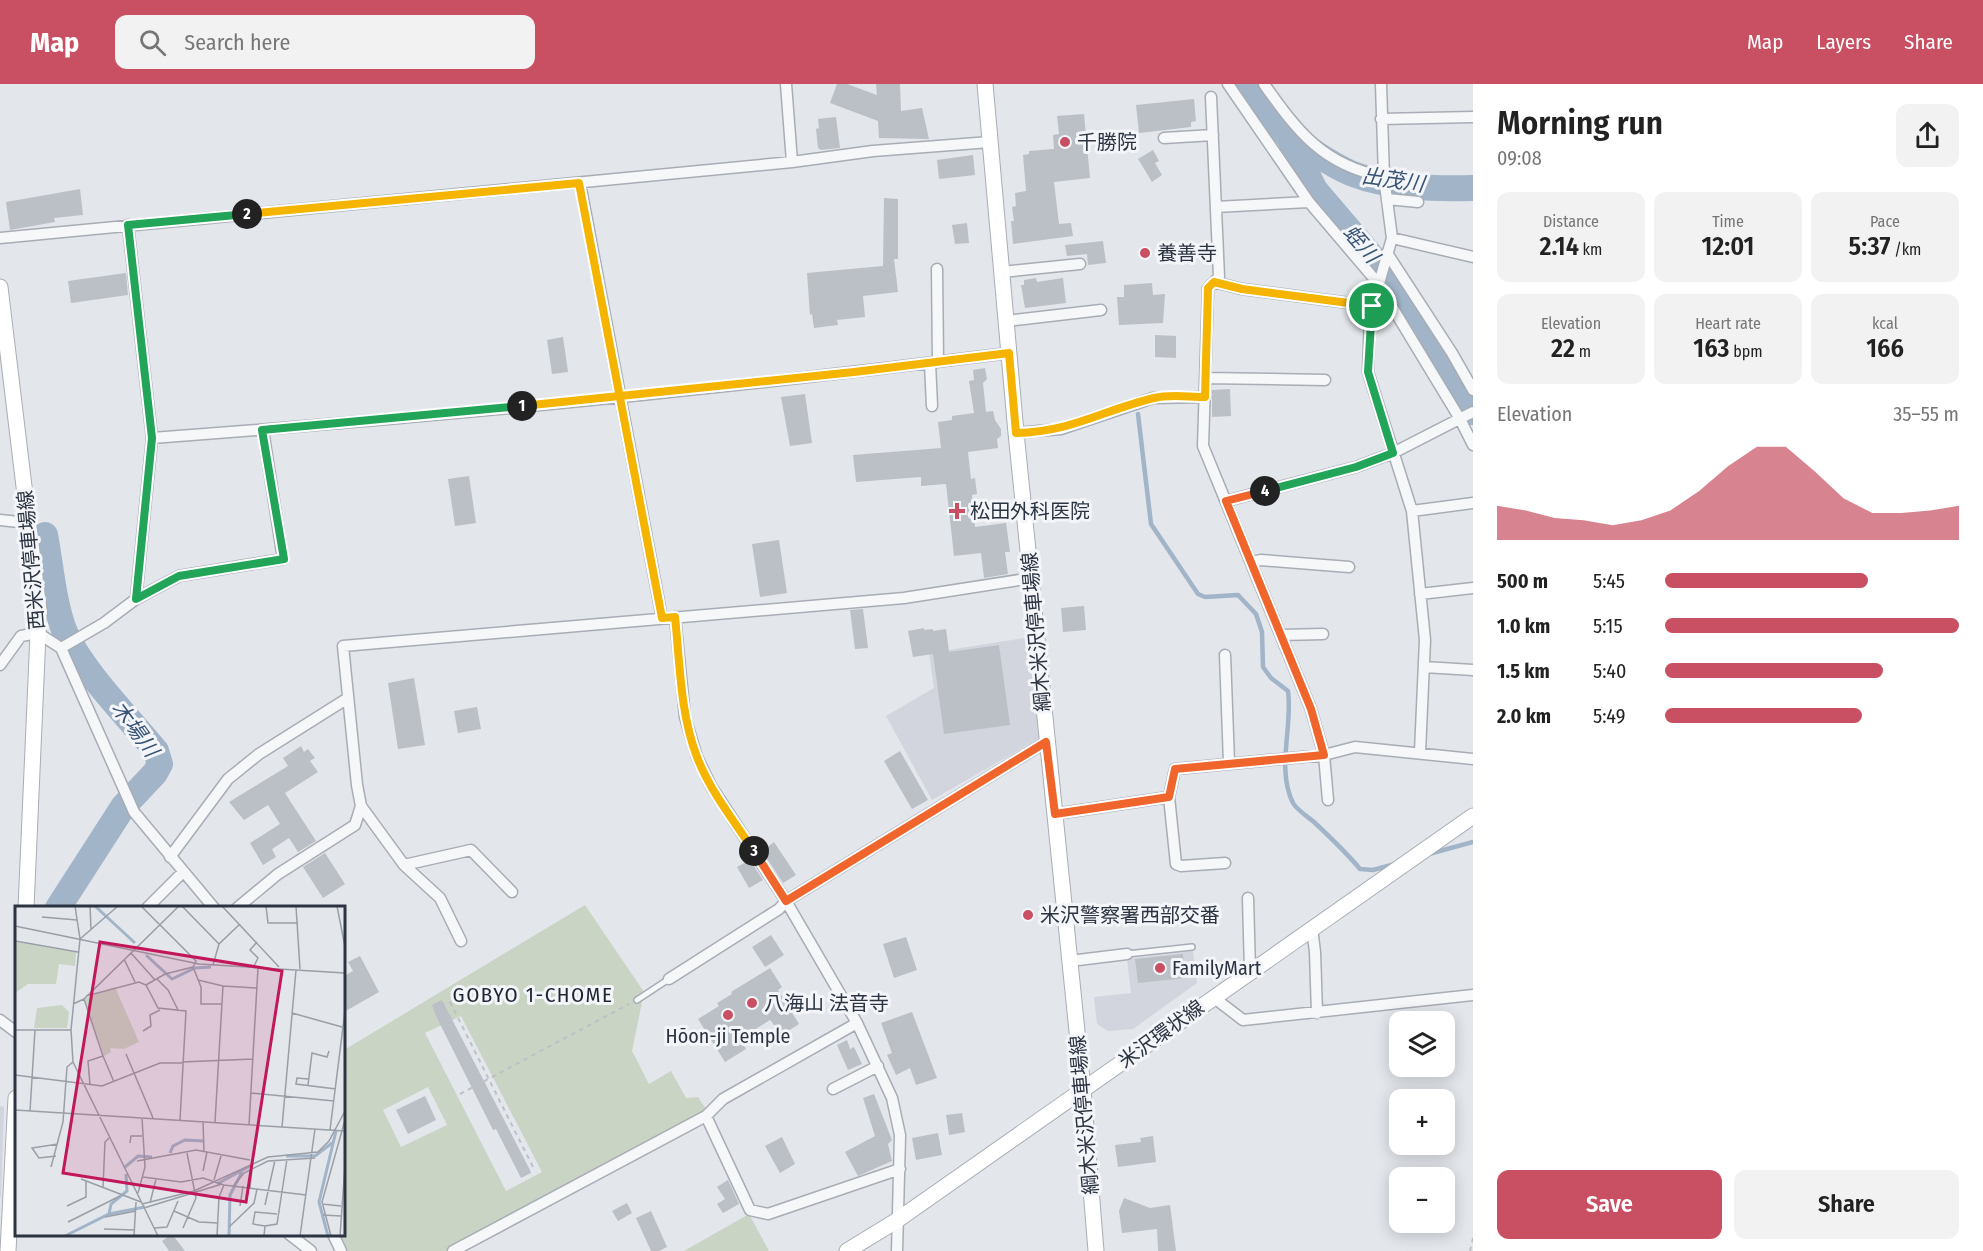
<!DOCTYPE html>
<html lang="en">
<head>
<meta charset="utf-8">
<style>
	body { margin:0; font-family:"Fira Sans Condensed","Noto Sans JP",sans-serif; background:#f2f2f2; color:#222; height:100vh; display:flex; flex-direction:column; font-size:22px; white-space:nowrap }
	* { box-sizing:border-box; margin:0 }
	p { font-size:20px; color:#767676 }
	.icon { flex:none; width:33px; height:33px; fill:none; stroke:currentColor; stroke-width:2; stroke-linecap:round; stroke-linejoin:round }
	.map { position:relative; flex:1; overflow:hidden }
	.drawer { display:flex; flex-direction:column; background:#fff; width:510px }
	.drawer>* { flex:none }
	.fabs { position:absolute; left:1389px; top:927px; display:grid; gap:12px }
	.fabs a { display:grid; place-items:center; width:66px; height:66px; border-radius:12px; background:#fff; box-shadow:0 3px 15px #0003; font-size:30px }
	.pin { position:absolute; display:grid; place-items:center; width:51px; height:51px; color:#fff; margin:-26px; border:3px solid #fff; border-radius:50%; box-shadow:0 2px 6px #0007 }
	.km { position:absolute; width:30px; height:30px; margin:-15px; border-radius:50%; background:#222; color:#fff; font-size:16px; line-height:30px; text-align:center }
	.round { display:grid; place-items:center; flex:none; width:63px; height:63px; border-radius:12px; background:#f2f2f2 }
	.head { display:flex; align-items:center; justify-content:space-between; height:102px; padding:0 24px }
	h1 { font-size:33px; font-weight:600; line-height:45px }
	.stats { display:grid; grid-template-columns:repeat(3,1fr); gap:9px; height:102px; padding:6px 24px }
	.stats div { display:grid; align-content:center; border-radius:12px; background:#f2f2f2; text-align:center }
	.stats b { font-size:26px; font-weight:600 }
	.stats small { font-size:16px; font-weight:400 }
	.stats p { font-size:16px }
	.chart { height:168px; padding:12px 24px }
	.chart p { display:flex; justify-content:space-between }
	.chart svg { width:100%; height:108px; margin-top:6px; fill:#c85062; opacity:.7 }
	.action { display:flex; gap:12px; margin-top:auto; padding:12px 24px }
	.action a { flex:1; height:69px; border-radius:12px; background:#c85062; color:#fff; font-size:24px; font-weight:600; line-height:69px; text-align:center }
	.action a+a { background:#f2f2f2; color:#222 }
	ul { padding:0 24px; list-style:none; font-size:20px }
	li { display:grid; grid-template-columns:96px 72px 1fr; align-items:center; height:45px }
	li i { height:15px; border-radius:8px; background:#c85062 }
	header { display:flex; align-items:center; gap:36px; box-sizing:border-box; height:84px; padding:0 30px; background:#c85062; color:#fff }
	header strong { font-size:28px }
	nav { display:flex; gap:33px; margin-inline-start:auto; font-size:21px }
	.search { width:420px; height:54px; background:#f2f2f2; display:flex; align-items:center; gap:15px; box-sizing:border-box; padding:0 21px; border-radius:12px; color:#767676; font-size:22px }
	main { display:flex; flex:1; min-height:0 }
	.map>svg:first-child { display:block }
	.built { fill:#d2d5dd }
	.green { fill:#c9d4c5; fill-rule:evenodd }
	.lines { fill:none; stroke-linecap:round; stroke-linejoin:round }
	.stream { stroke:#a1b4c8; stroke-width:4.5 }
	.river { stroke:#a1b4c8; stroke-width:26 }
	.building { fill:#bbc0c7 }
	.lane-casing { stroke:#a8adb5; stroke-width:8 }
	.street-casing { stroke:#a8adb5; stroke-width:13 }
	.secondary-casing { stroke:#a8adb5; stroke-width:17 }
	.path { stroke:#bdc0c6; stroke-width:2; stroke-dasharray:4.5 4.5; stroke-linecap:butt }
	.lane { stroke:#f6f7f9; stroke-width:5 }
	.street { stroke:#f6f7f9; stroke-width:10 }
	.secondary { stroke:#fff; stroke-width:15 }
	.split-1-casing { stroke:#fff; stroke-width:12 }
	.split-2-casing { stroke:#fff; stroke-width:12 }
	.split-3-casing { stroke:#fff; stroke-width:12 }
	.split-4-casing { stroke:#fff; stroke-width:12 }
	.split-5-casing { stroke:#fff; stroke-width:12 }
	.split-1 { stroke:#f5b400; stroke-width:8 }
	.split-2 { stroke:#22a559; stroke-width:8 }
	.split-3 { stroke:#f5b400; stroke-width:8 }
	.split-4 { stroke:#f0652b; stroke-width:8 }
	.split-5 { stroke:#22a559; stroke-width:8 }
	.poi-dot { fill:#c85062; stroke:#f3f5f8; stroke-width:2 }
	.labels { text-anchor:middle; dominant-baseline:central; stroke-width:6; stroke-linejoin:round; paint-order:stroke }
	.poi-label { font-size:20px; fill:#2c3442; stroke:#f3f5f8; text-anchor:start }
	.street-label { font-size:20px; fill:#2c3442; stroke:#f3f5f8 }
	.water-label { font-size:21px; font-style:italic; fill:#385374; stroke:#f3f5f8 }
	.neighbourhood-label { font-size:21px; letter-spacing:1.5px; fill:#1e2533; stroke:#f3f5f8 }
	.inset-river { fill:none; stroke:#a1b4c8; stroke-width:3 }
	.inset-road { fill:none; stroke:#9a9fa7; stroke-width:1.5 }
	.view { fill:#c2185b; fill-opacity:0.15; stroke:#c2185b; stroke-width:3 }
	.inset-edge { fill:none; stroke:#2c3442; stroke-width:3 }
</style>
</head>
<body>
<header>
<strong>Map</strong>
<div class="search"><svg class="icon" aria-label="search" viewBox="0 0 24 24"><circle cx="10" cy="10" r="6"/><path d="M15 15l6 6"/></svg>Search here</div>
<nav><a>Map</a><a>Layers</a><a>Share</a></nav>
</header>
<main>
<div class="map">
<svg width="1473" height="1167" viewBox="0 0 1473 1167">
	<rect width="100%" height="100%" fill="#e3e6eb"/>
	<path class="built" d="M1030 553 1040 654 932 716 886 632 934 604 929 569Z
		M1193 867 1197 899 1133 945 1108 947 1097 940 1094 913 1131 909 1127 875Z
		M0 1022 4 1023 1 1113H0Z"/>
	<path class="green" d="M585 821 644 908 632 967 649 1000 671 987 686 1014 698 1013 707 1027 449 1167H334L326 1151 344 1150V966ZM461 932 542 1088 506 1107 425 949ZM428 1003 447 1041 401 1063 383 1026Z
		M749 1130 769 1167H684Z"/>
	<g class="lines">
		<path class="stream" d="M1138 330 1151 440 1198 510 1205 513 1238 511 1256 530 1262 548 1263 583 1271 594 1288 607C1293 642 1276 685 1293 719 1297 726 1308 733 1314 738 1330 753 1346 768 1360 785L1373 786 1395 780
			M1429 770 1473 758"/>
		<path class="river" d="M1242 0 1254 18 1288 52 1315 106 1395 200 1473 328
			M1288 52C1309 64 1330 81 1353 90 1389 104 1435 105 1473 104
			M45 451C51 482 53 516 64 546 80 585 129 634 156 667L160 680 155 689 123 723 58 824"/>
	</g>
	<path class="building" d="M837 0H847L877 11 876 0H900L901 27 922 24 929 55 879 54 878 37 830 19Z
		M1194 15 1196 37 1191 38V43L1139 49 1136 21Z
		M1084 30 1090 94 1054 98 1059 140 1071 139 1073 152 1013 160 1011 137H1014L1012 123 1016 122 1015 109 1026 107 1023 71 1029 70V67L1054 65 1053 51 1059 50 1057 32Z
		M836 33 840 64 821 66 818 64 816 45 819 44 818 35Z
		M1153 66 1159 77 1155 79 1162 91 1152 98 1138 75Z
		M973 71 975 91 939 95 937 76Z
		M80 105 83 131 54 134 55 138 10 146 6 118Z
		M884 114 898 115V175H894L898 208 863 212 865 233 837 236 838 241 814 244 812 230 810 231 807 189 883 182Z
		M967 139 969 159 955 160 952 141Z
		M1103 157 1106 179 1088 181 1087 170 1067 172 1065 161Z
		M126 189 128 211 71 219 68 197Z
		M1036 194 1037 198 1063 194 1066 219 1025 224 1021 201H1024V196Z
		M1152 199 1153 211 1165 210 1163 239 1119 241 1117 213H1124V201Z
		M1155 251 1176 252V274L1155 273Z
		M563 253 568 288 552 290 547 256Z
		M985 284 987 295 983 299 986 328 993 327 995 336 1001 345V352L997 355 998 364 968 368 971 395 975 394 977 410 972 411 975 443 1006 439 1010 468H1005L1008 490 984 494 981 469 954 472 946 400 921 402V393L856 398 853 371 941 364 938 338 952 336V332L974 329 969 297 974 296 973 286Z
		M1230 305 1231 332 1212 333V306Z
		M805 310 812 359 790 362 781 313Z
		M469 392 476 439 455 442 448 395Z
		M779 456 787 509 760 513 752 460Z
		M1084 522 1086 546 1063 548 1061 524Z
		M863 525 868 564 855 565 850 526Z
		M924 544V546L933 545V547L946 545 949 568 999 561 1010 641 944 650 933 570 913 573 908 547Z
		M414 594 425 661 398 665 388 599Z
		M477 623 481 645 458 649 454 627Z
		M301 662 304 668 308 665 315 674 310 677 318 688 285 709 316 757 298 768 289 754 272 765 276 773 263 781 250 759 280 740 268 721 244 736 229 718 288 682 283 674Z
		M900 667 928 716 912 725 884 677Z
		M774 758 796 791 783 799 762 767Z
		M325 769 345 800 323 814 303 783Z
		M750 776 763 796 749 804 737 783Z
		M771 851 784 871 765 883 752 863Z
		M906 853 917 886 894 894 883 860Z
		M1183 870 1185 894 1138 899 1135 875Z
		M360 872 379 908 344 928V892L353 887 348 878Z
		M770 884 782 903 778 906 799 940 782 951 770 936 740 955 746 965 725 978 698 935 719 922 717 919 732 910 731 908Z
		M442 916 530 1086 531 1089 521 1094 496 1045 493 1046 436 932 432 921Z
		M912 928 937 994 916 1001 910 984 896 991 887 971 892 969 881 939Z
		M847 956 850 965 854 963 862 980 848 986 837 961Z
		M874 1010 892 1056 888 1060 892 1077 858 1092 845 1068 875 1052 863 1014Z
		M425 1012 436 1036 408 1050 396 1026Z
		M962 1029 965 1048 949 1051 946 1031Z
		M938 1049 942 1071 916 1076 912 1054Z
		M1153 1052 1156 1078 1118 1083 1115 1061 1141 1058 1140 1054Z
		M782 1053 795 1080 780 1089 765 1062Z
		M728 1096 739 1120 723 1129 717 1120 725 1115 717 1103Z
		M1124 1114 1150 1124 1170 1121 1176 1167H1158L1157 1145 1122 1149 1119 1127Z
		M627 1119 632 1129 618 1137 612 1127Z
		M651 1127 667 1163 659 1167H651L636 1134Z
		M172 1150 185 1167H169L162 1157Z"/>
	<g class="lines">
		<g class="lane-casing">
			<path id="lane" d="M1127 870 1192 863
				M637 916 669 895"/>
		</g>
		<g class="street-casing">
			<path id="street" d="M786 0 792 78
				M1228 0 1309 118 1377 198 1460 335 1473 361
				M1264 0C1298 48 1323 81 1384 93
				M1381 0 1384 93 1392 154 1370 231 1368 288 1412 427 1425 556 1420 668
				M1211 13 1219 193 1208 204 1203 362 1311 625 1324 671 1328 716
				M1381 35 1473 33
				M1164 54 1213 51
				M580 99 662 534
				M1387 115 1418 118
				M1216 123 1309 118
				M128 141 152 354 136 515
				M0 154 792 78 873 67 990 58
				M1392 154 1473 173
				M1387 169 1452 269 1473 306
				M937 185 938 278
				M1002 188 1080 180
				M1214 198 1242 205 1372 222
				M1006 237 1101 226
				M930 279 932 322
				M1205 294 1325 296
				M1016 349 1061 345 1153 314 1205 313
				M152 354C438 333 724 305 1009 269
				M1226 417 1356 383 1393 369 1473 328
				M1412 427 1473 419
				M0 436 28 439
				M1251 478 1261 476 1349 483
				M1420 510 1473 504
				M675 533 685 633 697 673 711 702 786 817 857 939 892 1014 900 1051 897 1167
				M1281 551 1323 550
				M61 564 104 539 136 515 179 492 283 475 263 346
				M1225 571 1229 678
				M0 581 21 552 38 549 61 564 134 728 214 824
				M1424 583 1473 586
				M1169 713 1176 780 1181 782 1225 779
				M361 722 404 781 471 766 512 808
				M1055 730 1169 713 1175 685 1324 671 1355 663 1473 675
				M170 773 228 695 259 670 348 614
				M404 781 440 814 461 857
				M1248 814 1250 887
				M147 824 183 788
				M237 824 278 790 355 741 361 722 357 701 343 562 904 514 1032 494
				M1312 844 1315 868 1317 929
				M1070 877 1127 870
				M669 895 779 825 786 817 1046 658
				M1213 913 1243 936 1473 911
				M0 936 16 948
				M833 1005 878 982
				M706 1032 723 1015 857 939
				M289 1150 311 1167
				M333 1150 341 1167
				M453 1167 706 1032 750 1126 768 1130 900 1085"/>
		</g>
		<g class="secondary-casing">
			<path id="secondary" d="M985 0 1016 349 1083 1006 1096 1167
				M0 203 39 527 26 824
				M8 1167 16 1014
				M847 1167 896 1137 1473 732"/>
		</g>
		<path class="path" d="M450 918 535 1087
			M460 1010 629 920
			M1470 1167 1473 1154"/>
		<use href="#lane" class="lane"/>
		<use href="#street" class="street"/>
		<use href="#secondary" class="secondary"/>
	</g>
	<g class="lines">
		<g class="split-1-casing">
			<path id="split-1" d="M522 322 854 288 1009 269 1016 349C1072 348 1103 326 1154 314 1170 310 1188 313 1205 313L1208 204 1214 198 1242 205 1372 222"/>
		</g>
		<g class="split-2-casing">
			<path id="split-2" d="M247 130 128 141 152 354 136 515 179 492 284 475 262 346 522 322"/>
		</g>
		<g class="split-3-casing">
			<path id="split-3" d="M247 130 579 99 662 534 675 533C680 579 680 629 697 673 710 707 734 737 754 767"/>
		</g>
		<g class="split-4-casing">
			<path id="split-4" d="M754 767 786 817 1046 658 1055 730 1169 713 1175 685 1324 671 1311 625 1226 417 1265 407"/>
		</g>
		<g class="split-5-casing">
			<path id="split-5" d="M1265 407 1356 383 1393 369 1368 288 1372 222"/>
		</g>
		<use href="#split-1" class="split-1"/>
		<use href="#split-2" class="split-2"/>
		<use href="#split-3" class="split-3"/>
		<use href="#split-4" class="split-4"/>
		<use href="#split-5" class="split-5"/>
	</g>
	<g class="poi-dot">
		<circle cx="1065" cy="58" r="6"/>
		<circle cx="1145" cy="169" r="6"/>
		<path d="M954 418h6v6h6v6h-6v6h-6v-6h-6v-6h6z"/>
		<circle cx="1028" cy="831" r="6"/>
		<circle cx="1160" cy="884" r="6"/>
		<circle cx="752" cy="919" r="6"/>
		<circle cx="728" cy="931" r="6"/>
	</g>
	<g class="labels">
		<g class="poi-label">
			<text x="1077" y="58">千勝院</text>
			<text x="1157" y="169">養善寺</text>
			<text x="970" y="427">松田外科医院</text>
			<text x="1040" y="831">米沢警察署西部交番</text>
			<text x="1172" y="884">FamilyMart</text>
			<text x="764" y="919">八海山 法音寺</text>
			<text x="728" y="952" text-anchor="middle">Hōon-ji Temple</text>
		</g>
		<g class="street-label">
			<text transform="translate(31 476) rotate(-95)">西米沢停車場線</text>
			<text transform="translate(1036 548) rotate(-95)">綱木米沢停車場線</text>
			<text transform="translate(1161 950) rotate(-36)">米沢環状線</text>
			<text transform="translate(1084 1031) rotate(-95)">綱木米沢停車場線</text>
		</g>
		<g class="water-label">
			<text transform="translate(1393 96) rotate(8)">出茂川</text>
			<text transform="translate(1361 160) rotate(49)">蛭川</text>
			<text transform="translate(135 645) rotate(54)">木場川</text>
		</g>
		<g class="neighbourhood-label">
			<text x="533" y="911">GOBYO 1-CHOME</text>
		</g>
	</g>
	<g transform="translate(15 822)">
		<rect width="330" height="330" fill="#e3e6eb"/>
		<path d="M0 36 61 46 60 60 44 58 41 78H13L0 87ZM100 81 124 136 109 143 95 142 96 146 89 150 69 93ZM47 99 54 106 52 122H19L22 102Z" fill="#c9d4c5"/>
		<path class="inset-river" d="M80 0 120 37M131 49 157 73 180 62 196 61M155 247 158 240 170 234 188 235M271 250H300L317 237M110 261 123 250 137 251M202 278 235 260M94 308 96 298 112 285 111 268M50 330 94 308 130 301M214 330 215 289 227 266M313 330 304 296 321 225"/>
		<path class="inset-road" d="M60 0 65 33 56 124 58 156 143 330M75 0 76 23M126 0 181 55 178 61 150 68 131 79M167 0 204 38M207 0 264 61M251 0 253 17H283M281 0 285 63M322 0 330 41M27 11 62 14M0 20 184 58 330 67M65 33 103 0M0 35 63 46M116 47 140 74M109 53 120 76M198 59 204 38 225 18M239 60 243 52 235 44 242 36M178 61 186 81V98H207M142 73 153 84 163 104M183 74 208 80 242 82M71 90 124 76 131 79 143 102 171 105 165 214M69 93 88 150 73 155 75 179M58 98 69 93 164 0M277 107 327 121M0 124H56M128 125 136 120 135 109 145 104M111 148 138 212M88 150 99 176M167 156 238 153M0 169 87 180 145 157H167M293 173 282 172 281 178 321 183M293 179 297 147 312 151 314 145M236 187 319 195M0 204 330 225M15 205 20 124M188 215 189 246M200 216 208 80M234 219 243 62M267 221 281 64M315 224 330 105M115 237 116 230H127M41 250 24 252 17 242 43 238M122 255 181 244 235 254M36 261 48 216 52 161 58 156M188 265 192 246M128 271 166 276 188 272 209 279 291 289M66 273 126 296M199 274 206 250M219 279 229 267 253 255 300 252M88 281 90 236 94 232M235 282 237 263M123 287 130 261 127 212M135 297 141 273M127 298 179 285 253 251 303 246 314 235 330 205M307 298 326 300M250 299 260 254M52 300 71 291V275M225 300 228 280M129 302 207 278M159 305 184 316 203 317M308 309 326 310M90 311 121 305M53 316 105 290M250 320 238 318 240 306 262 308M214 321 239 297 242 283M139 322 152 321 163 295M168 322 181 292 172 247M89 323 120 324M119 330 121 296M202 330 204 291 209 279M249 330 250 320 262 318 272 253M285 330 300 223M316 330 307 296 330 214M325 330 330 260"/>
		<path class="view" d="M85 36 267 65 231 296 48 267Z"/>
		<rect width="330" height="330" class="inset-edge"/>
	</g>
</svg>
<div class="fabs">
<a><svg class="icon" aria-label="layers" viewBox="0 0 24 24"><path d="M12 4l9 5-9 5-9-5zM3 14l9 5 9-5"/></svg></a>
<a>+</a>
<a>−</a>
</div>
<div class="pin" style="left:1372px;top:222px;background:#1e9e55"><svg class="icon" aria-label="arrive" viewBox="0 0 24 24"><path d="M6 21V4h12l-3 4 3 4H6"/></svg></div>
<b class="km" style="left:522px;top:322px">1</b>
<b class="km" style="left:247px;top:130px">2</b>
<b class="km" style="left:754px;top:767px">3</b>
<b class="km" style="left:1265px;top:407px">4</b>
</div>
<section class="drawer">
<div class="head"><div><h1>Morning run</h1><p>09:08</p></div><a class="round"><svg class="icon" aria-label="share" viewBox="0 0 24 24"><path d="M12 15V3M7 8l5-5 5 5M5 13v7h14v-7"/></svg></a></div>
<div class="stats">
<div><p>Distance</p><b>2.14<small> km</small></b></div>
<div><p>Time</p><b>12:01</b></div>
<div><p>Pace</p><b>5:37<small> /km</small></b></div>
</div>
<div class="stats">
<div><p>Elevation</p><b>22<small> m</small></b></div>
<div><p>Heart rate</p><b>163<small> bpm</small></b></div>
<div><p>kcal</p><b>166</b></div>
</div>
<div class="chart"><p><span>Elevation</span>35–55 m</p>
<svg viewBox="0 0 160 44" preserveAspectRatio="none"><path d="M0 44V30L10 32L20 35L30 36L40 38L50 36L60 32L70 24L80 14L90 6L100 6L110 16L120 27L130 33L140 33L150 32L160 30V44z"/></svg>
</div>
<ul>
<li><b>500 m</b>5:45<i style="width:69%"></i></li>
<li><b>1.0 km</b>5:15<i style="width:100%"></i></li>
<li><b>1.5 km</b>5:40<i style="width:74%"></i></li>
<li><b>2.0 km</b>5:49<i style="width:67%"></i></li>
</ul>
<div class="action"><a>Save</a><a>Share</a></div>
</section>
</main>
</body>
</html>
